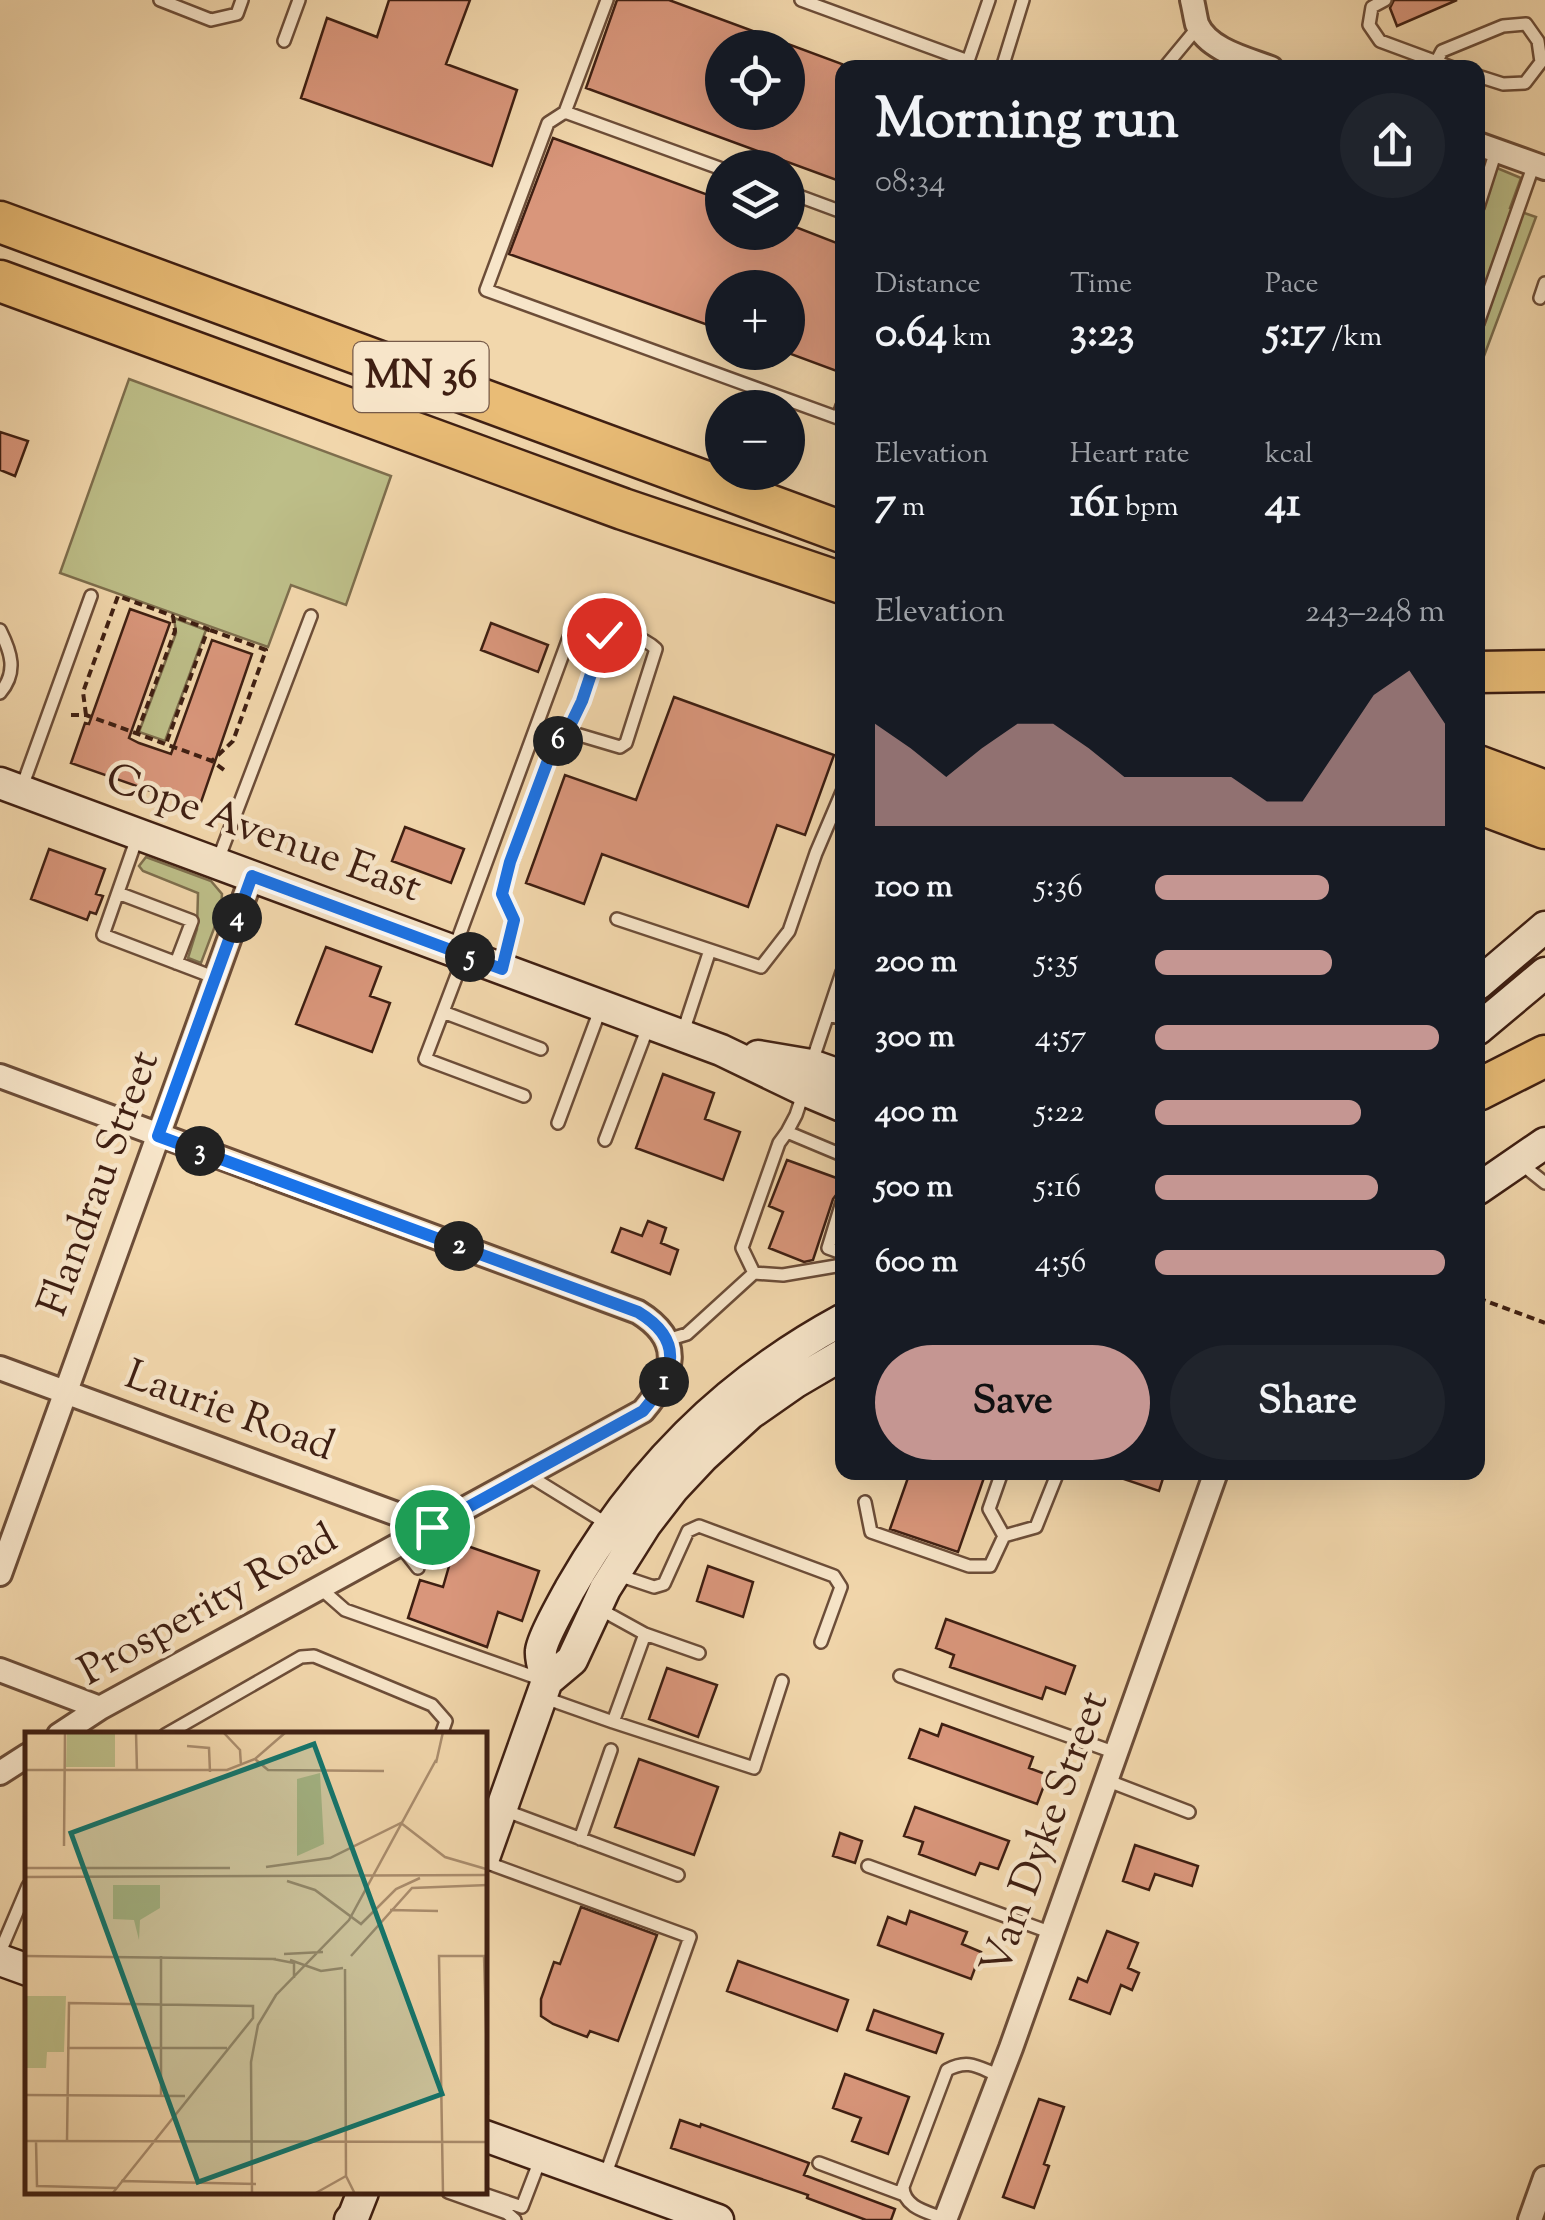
<!DOCTYPE html>
<html lang="en">
<head>
<meta charset="utf-8">
<style>
	body { margin:0; font-family:"Sorts Mill Goudy",serif; background:#20242c; color:#f1f3f6; height:100vh; display:flex; flex-direction:column; font-size:38px; white-space:nowrap }
	* { box-sizing:border-box; margin:0 }
	p { font-size:32px; color:#9ea1a6 }
	.icon { flex:none; width:55px; height:55px; fill:none; stroke:currentColor; stroke-width:2; stroke-linecap:round; stroke-linejoin:round }
	.map { position:relative; flex:1; overflow:hidden }
	.details { position:absolute; left:835px; top:60px; width:650px; height:1420px; display:flex; flex-direction:column; background:#171b24; border-radius:20px; box-shadow:0 10px 40px #0002 }
	.details>* { flex:none }
	.fabs { position:absolute; left:705px; top:30px; display:grid; gap:20px }
	.fabs a { display:grid; place-items:center; width:100px; height:100px; border-radius:50%; background:#171b24; box-shadow:0 10px 40px #0002; font-size:50px }
	.pin { position:absolute; display:grid; place-items:center; width:85px; height:85px; color:#fff; margin:-42px; border:5px solid #fff; border-radius:50%; box-shadow:0 2px 10px #0007 }
	.km { position:absolute; width:50px; height:50px; margin:-25px; border-radius:50%; background:#222; color:#fff; font-size:28px; line-height:50px; text-align:center }
	.round { display:grid; place-items:center; flex:none; width:105px; height:105px; border-radius:52px; background:#20242c }
	.headline { display:flex; align-items:center; justify-content:space-between; height:170px; padding:0 40px }
	h1 { font-size:55px; font-weight:700; line-height:75px }
	.stats { display:grid; grid-template-columns:repeat(3,1fr); gap:15px; height:170px; padding:10px 40px }
	.stats div { display:grid; align-content:center }
	.stats b { font-size:42px; font-weight:700 }
	.stats small { font-size:28px; font-weight:400 }
	.stats p { font-size:28px }
	.chart { height:280px; padding:20px 40px }
	.chart p { display:flex; justify-content:space-between }
	.chart svg { width:100%; height:180px; margin-top:10px; fill:#c59692; opacity:.7 }
	.action { display:flex; gap:20px; margin-top:auto; padding:20px 40px }
	.action a { flex:1; height:115px; border-radius:60px; background:#c59692; color:#111; font-size:40px; font-weight:700; line-height:115px; text-align:center }
	.action a+a { background:#20242c; color:#f1f3f6 }
	ul { padding:0 40px; list-style:none; font-size:32px }
	li { display:grid; grid-template-columns:160px 120px 1fr; align-items:center; height:75px }
	li i { height:25px; border-radius:12px; background:#c59692 }
	.map>svg:first-child { display:block }
	.green { fill:#bdbe88; stroke:#7e6e4d; stroke-width:2.5 }
	.building { fill:#d9967b; stroke:#3f1f12; stroke-width:2.5; fill-rule:evenodd }
	.lines { fill:none; stroke-linecap:round; stroke-linejoin:round }
	.lane-casing { stroke:#6c4d38; stroke-width:16 }
	.street-casing { stroke:#6c4d38; stroke-width:28 }
	.secondary-casing { stroke:#3f1f12; stroke-width:35 }
	.highway-casing { stroke:#3f1f12; stroke-width:45 }
	.path { stroke:#3f1f12; stroke-width:4; stroke-dasharray:8 5; stroke-linecap:butt }
	.lane { stroke:#f7e5c9; stroke-width:11 }
	.street { stroke:#f7e5c9; stroke-width:22 }
	.secondary { stroke:#f7e5c9; stroke-width:30 }
	.highway { stroke:#e9bc76; stroke-width:40 }
	.route-casing { stroke:#fff; stroke-width:20 }
	.route { stroke:#1a73e8; stroke-width:12 }
	.labels { text-anchor:middle; dominant-baseline:central; stroke-width:9; stroke-linejoin:round; paint-order:stroke }
	.shield { fill:#f7e5c9; stroke:#765a49; stroke-width:2.5 }
	.shield-label { font-size:40px; font-weight:bold; fill:#3f1f12 }
	.street-label { font-size:42px; fill:#3f1f12; stroke:#f7e5c9 }
	.inset-road { fill:none; stroke:#aa8d6e; stroke-width:2.5 }
	.view { fill:#0f766e; fill-opacity:0.15; stroke:#0f766e; stroke-width:5 }
	.inset-edge { fill:none; stroke:#3f1f12; stroke-width:5 }
</style>
</head>
<body>
<div class="map">
<svg width="1545" height="2220" viewBox="0 0 1545 2220">
	<rect width="100%" height="100%" fill="#f2d7ac"/>
	<filter id="stains"><feTurbulence type="fractalNoise" baseFrequency=".002" numOctaves="4"/><feColorMatrix values="0 0 0 0 .2 0 0 0 0 .09 0 0 0 0 .02 0 0 0 .5 -.17"/></filter>
	<radialGradient id="worn" r=".72"><stop offset=".6" stop-color="#630" stop-opacity="0"/><stop offset="1" stop-color="#630" stop-opacity=".3"/></radialGradient>
	<path class="green" d="M1497 168 1521 178 1510 208 1536 217 1478 372V195Z
		M129 379 391 476 346 605 291 585 268 647 60 573Z
		M174 618 206 630 165 741 139 732 176 633Z
		M146 857 211 881 222 894 221 910 201 963 188 958 197 929 198 893 143 871 139 866Z"/>
	<path class="building" d="M389 0H470L446 64 517 90 492 166 301 98 327 18 377 37Z
		M617 0H669L842 64V182L586 88ZM722 48H788V112H722Z
		M1394 0H1457L1397 26 1390 8Z
		M553 138 722 200V232H788V224L842 245V373L788 353V288H722V330L509 254Z
		M0 432 28 441 15 476 0 470Z
		M130 609 170 623 129 738 139 743 171 754 212 640 252 654 199 808 71 763 85 723 89 724Z
		M491 623 548 645 538 672 481 650Z
		M674 697 834 755 805 835 777 825 748 907 602 854 584 904 526 883 565 775 636 800Z
		M405 827 464 849 451 883 392 861Z
		M49 849 105 869 96 894 103 896 96 914 90 912 87 920 31 899Z
		M326 947 381 967 370 996 390 1003 372 1052 296 1024Z
		M663 1074 714 1093 705 1119 740 1132 723 1180 636 1148Z
		M787 1160 842 1180V1193L836 1195 833 1199 813 1260 804 1262 769 1248 783 1212 769 1206Z
		M648 1221 666 1228 661 1243 678 1250 670 1274 612 1252 621 1228 642 1236Z
		M910 1472H986L958 1552 890 1529Z
		M1113 1472H1165L1159 1491 1112 1475Z
		M456 1542 539 1571 522 1621 498 1612 487 1647 408 1618 420 1580 443 1587Z
		M708 1566 753 1582 743 1617 697 1601Z
		M946 1619 1075 1666 1065 1694 1046 1687 1042 1699 950 1667 954 1655 936 1648Z
		M667 1668 717 1685 698 1737 649 1719Z
		M942 1724 1033 1757 1029 1768 1048 1775 1037 1804 909 1758 920 1729 938 1736Z
		M639 1759 718 1787 694 1855 615 1827Z
		M915 1807 1009 1841 998 1869 980 1863 975 1875 919 1854 923 1842 904 1836Z
		M840 1833 862 1841 855 1863 833 1856Z
		M1135 1845 1198 1866 1192 1886 1155 1874 1149 1890 1123 1881Z
		M581 1907 657 1935 618 2041 590 2031 587 2037 553 2024 541 2016V1999L554 1962 560 1964Z
		M910 1911 967 1932 962 1944 981 1952 971 1979 878 1945 888 1917 906 1924Z
		M1107 1931 1138 1943 1128 1968 1139 1973 1132 1990 1121 1985 1110 2014 1070 1999 1078 1978 1087 1982Z
		M738 1961 848 2000 837 2031 727 1991Z
		M874 2010 943 2034 936 2053 867 2030Z
		M845 2074 909 2097 888 2154 852 2141 861 2118 833 2108Z
		M1039 2099 1064 2107 1044 2164 1049 2166 1034 2208 1003 2197Z
		M680 2120 700 2127 701 2124 809 2163 804 2175 895 2209 891 2220H866L807 2198 808 2195 671 2148Z"/>
	<g class="lines">
		<g class="lane-casing">
			<path id="lane" d="M160 0 211 20 237 14 242 0
				M607 0 565 112 548 123 486 290 838 418 842 406
				M801 0 968 61 989 0
				M1385 0 1372 7 1369 25 1380 41 1453 68
				M284 41 299 0
				M1002 68 1023 0
				M1164 68 1198 27
				M1433 68 1442 51 1503 26 1526 24 1538 41 1541 62 1525 83 1503 84 1478 76
				M565 112 722 169
				M788 192 842 212
				M1478 207 1496 151
				M1540 298 1545 283
				M1478 323 1534 164
				M0 630C11 652 18 672 0 693
				M22 787 91 596
				M138 835 103 935 216 978
				M218 860 311 616
				M118 893 192 921 176 963
				M617 919 710 950
				M455 947 574 624
				M463 959 425 1059 524 1096
				M503 965 514 920 503 894 505 881 553 747C558 741 564 734 569 728L581 701 604 635C619 629 645 638 656 649L626 743 620 747 566 731
				M443 1012 541 1049
				M828 1014 842 972
				M682 1035 710 950 761 967 789 931 816 853 842 792
				M812 1062 828 1014 842 1019
				M803 1094 796 1115 787 1132 842 1155
				M558 1123 600 1010
				M787 1132 779 1143 742 1248 754 1273 783 1275 842 1265
				M605 1140 648 1027
				M1521 1159 1530 1171 1545 1183
				M842 1202 828 1248 842 1253
				M667 1340 687 1334 754 1273
				M1002 1472 989 1509 1004 1536
				M528 1475 609 1525
				M865 1502 871 1532 969 1566H990L1004 1536 1036 1527 1058 1472
				M400 1545 418 1568
				M618 1575 654 1587 664 1584 688 1531 699 1526 834 1576 841 1587 821 1642
				M320 1588 345 1610 543 1680
				M645 1634 699 1653
				M900 1676 1116 1753
				M545 1698 613 1722 645 1634 596 1607
				M613 1722 754 1768 782 1681
				M165 1735 301 1657 314 1656 432 1705 446 1721 441 1735
				M1106 1780 1189 1812
				M501 1809 678 1875
				M580 1839 611 1750
				M485 1862 690 1937 604 2179
				M868 1866 1052 1933
				M0 1952 28 1886
				M819 2163 902 2194
				M448 2192 507 2213 515 2220
				M478 2192 522 2207 540 2160
				M945 2219C928 2212 904 2208 903 2187L947 2070C969 2058 979 2068 1000 2076"/>
		</g>
		<g class="street-casing">
			<path id="street" d="M1192 0C1194 8 1195 16 1197 24 1208 50 1247 59 1271 68
				M1478 144 1545 168
				M0 1076 638 1312C685 1341 674 1374 643 1411L100 1708 59 1735
				M0 1368 432 1527
				M0 1574 252 876
				M0 1670 100 1708
				M0 1773 28 1755
				M945 2220 1011 2048 1216 1472
				M1530 2220 1545 2178"/>
		</g>
		<g class="secondary-casing">
			<path id="secondary" d="M0 783 721 1050 804 1090 842 1106
				M1478 984 1545 927
				M1478 1029 1545 973
				M758 1056 811 1065 842 1076
				M1478 1189 1545 1143
				M547 1681C545 1673 540 1660 541 1651 542 1639 563 1602 570 1589 637 1472 724 1384 842 1320
				M485 1855 547 1681 572 1660 605 1589 646 1524 673 1489 703 1457 750 1414 796 1382 842 1355
				M0 1960 28 1970
				M485 2136 718 2220
				M350 2220 354 2215 363 2192"/>
		</g>
		<g class="highway-casing">
			<path id="highway" d="M0 222 842 532
				M0 281 623 509 842 583
				M1478 672 1545 671
				M1478 766 1545 791
				M1478 803 1545 828
				M1478 1090 1545 1056"/>
		</g>
		<path class="path" d="M210 630 266 650 233 741 212 761
			M71 715H86L212 761 224 770
			M86 715 83 692 118 596 173 616
			M137 733 175 631 173 616 208 629 166 744
			M1478 1298 1545 1323"/>
		<use href="#lane" class="lane"/>
		<use href="#street" class="street"/>
		<use href="#secondary" class="secondary"/>
		<use href="#highway" class="highway"/>
	</g>
	<g class="lines">
		<g class="route-casing">
			<path id="route" d="M432 1527 643 1411C674 1374 686 1341 638 1312L158 1136 252 876 502 969 514 920 502 894 510 862 553 747 569 728 582 701 604 635"/>
		</g>
		<use href="#route" class="route"/>
	</g>
	<g class="labels">
		<rect class="shield" x="353.5" y="342" width="135" height="70" rx="8"/>
		<g class="shield-label">
			<text x="421" y="377">MN 36</text>
		</g>
		<g class="street-label">
			<text transform="translate(263 835) rotate(20)">Cope Avenue East</text>
			<text transform="translate(101 1184) rotate(-70)">Flandrau Street</text>
			<text transform="translate(229 1413) rotate(20)">Laurie Road</text>
			<text transform="translate(209 1607) rotate(-29)">Prosperity Road</text>
			<text transform="translate(1047 1834) rotate(-70)">Van Dyke Street</text>
		</g>
	</g>
	<g transform="translate(25 1732)">
		<rect width="462" height="462" fill="#f2d7ac"/>
		<path d="M42 0H90V35H41ZM295 41 299 112 272 124V47ZM88 153H135V176L115 188 114 208 109 188 88 187ZM0 264H41L39 320H22L21 336H0Z" fill="#bdbe88"/>
		<path class="inset-road" d="M111 0 112 39M198 0 215 18 216 34M162 14 184 16 185 40M230 27 243 38 359 39M411 31 418 0M0 38H202L230 27 261 0M39 114 40 0M241 135 305 126 376 91 420 125 461 137M0 136H205M0 145 463 143M262 149 290 158 336 192 371 157 395 146M365 178 413 179M259 222 298 220M0 224 251 227M136 224V364M326 224 387 156 463 153M459 224 463 363M248 227 269 231V246M265 228 296 239 318 236M320 237 321 444 330 462M42 316H202M0 363 160 364M0 409 463 410M11 409 12 454 91 456M42 409 44 271 228 274V286L87 462M96 449 231 452M227 462 226 330 233 293 251 263 324 188 411 28M289 462 321 444M418 462 414 224H463"/>
		<path class="view" d="M289 12 417 362 173 450 46 101Z"/>
		<rect width="462" height="462" class="inset-edge"/>
	</g>
	<rect width="100%" height="100%" filter="url(#stains)"/>
	<rect width="100%" height="100%" fill="url(#worn)"/>
</svg>
<div class="fabs">
<a><svg class="icon" aria-label="locate" viewBox="0 0 24 24"><circle cx="12" cy="12" r="6"/><path d="M12 2v4M12 18v4M2 12h4M18 12h4"/></svg></a>
<a><svg class="icon" aria-label="layers" viewBox="0 0 24 24"><path d="M12 4l9 5-9 5-9-5zM3 14l9 5 9-5"/></svg></a>
<a>+</a>
<a>−</a>
</div>
<div class="pin" style="left:432px;top:1527px;background:#1e9e55"><svg class="icon" aria-label="arrive" viewBox="0 0 24 24"><path d="M6 21V4h12l-3 4 3 4H6"/></svg></div>
<div class="pin" style="left:604px;top:635px;background:#d93025"><svg class="icon" aria-label="check" viewBox="0 0 24 24"><path d="M5 12l5 5 9-10"/></svg></div>
<b class="km" style="left:664px;top:1382px">1</b>
<b class="km" style="left:459px;top:1246px">2</b>
<b class="km" style="left:200px;top:1151px">3</b>
<b class="km" style="left:237px;top:918px">4</b>
<b class="km" style="left:470px;top:957px">5</b>
<b class="km" style="left:558px;top:741px">6</b>
<section class="details">
<div class="headline"><div><h1>Morning run</h1><p>08:34</p></div><a class="round"><svg class="icon" aria-label="share" viewBox="0 0 24 24"><path d="M12 15V3M7 8l5-5 5 5M5 13v7h14v-7"/></svg></a></div>
<div class="stats">
<div><p>Distance</p><b>0.64<small> km</small></b></div>
<div><p>Time</p><b>3:23</b></div>
<div><p>Pace</p><b>5:17<small> /km</small></b></div>
</div>
<div class="stats">
<div><p>Elevation</p><b>7<small> m</small></b></div>
<div><p>Heart rate</p><b>161<small> bpm</small></b></div>
<div><p>kcal</p><b>41</b></div>
</div>
<div class="chart"><p><span>Elevation</span>243–248 m</p>
<svg viewBox="0 0 160 44" preserveAspectRatio="none"><path d="M0 44V19L10 25L20 32L30 25L40 19L50 19L60 25L70 32L80 32L90 32L100 32L110 38L120 38L130 25L140 12L150 6L160 19V44z"/></svg>
</div>
<ul>
<li><b>100 m</b>5:36<i style="width:60%"></i></li>
<li><b>200 m</b>5:35<i style="width:61%"></i></li>
<li><b>300 m</b>4:57<i style="width:98%"></i></li>
<li><b>400 m</b>5:22<i style="width:71%"></i></li>
<li><b>500 m</b>5:16<i style="width:77%"></i></li>
<li><b>600 m</b>4:56<i style="width:100%"></i></li>
</ul>
<div class="action"><a>Save</a><a>Share</a></div>
</section>
</div>
</body>
</html>
